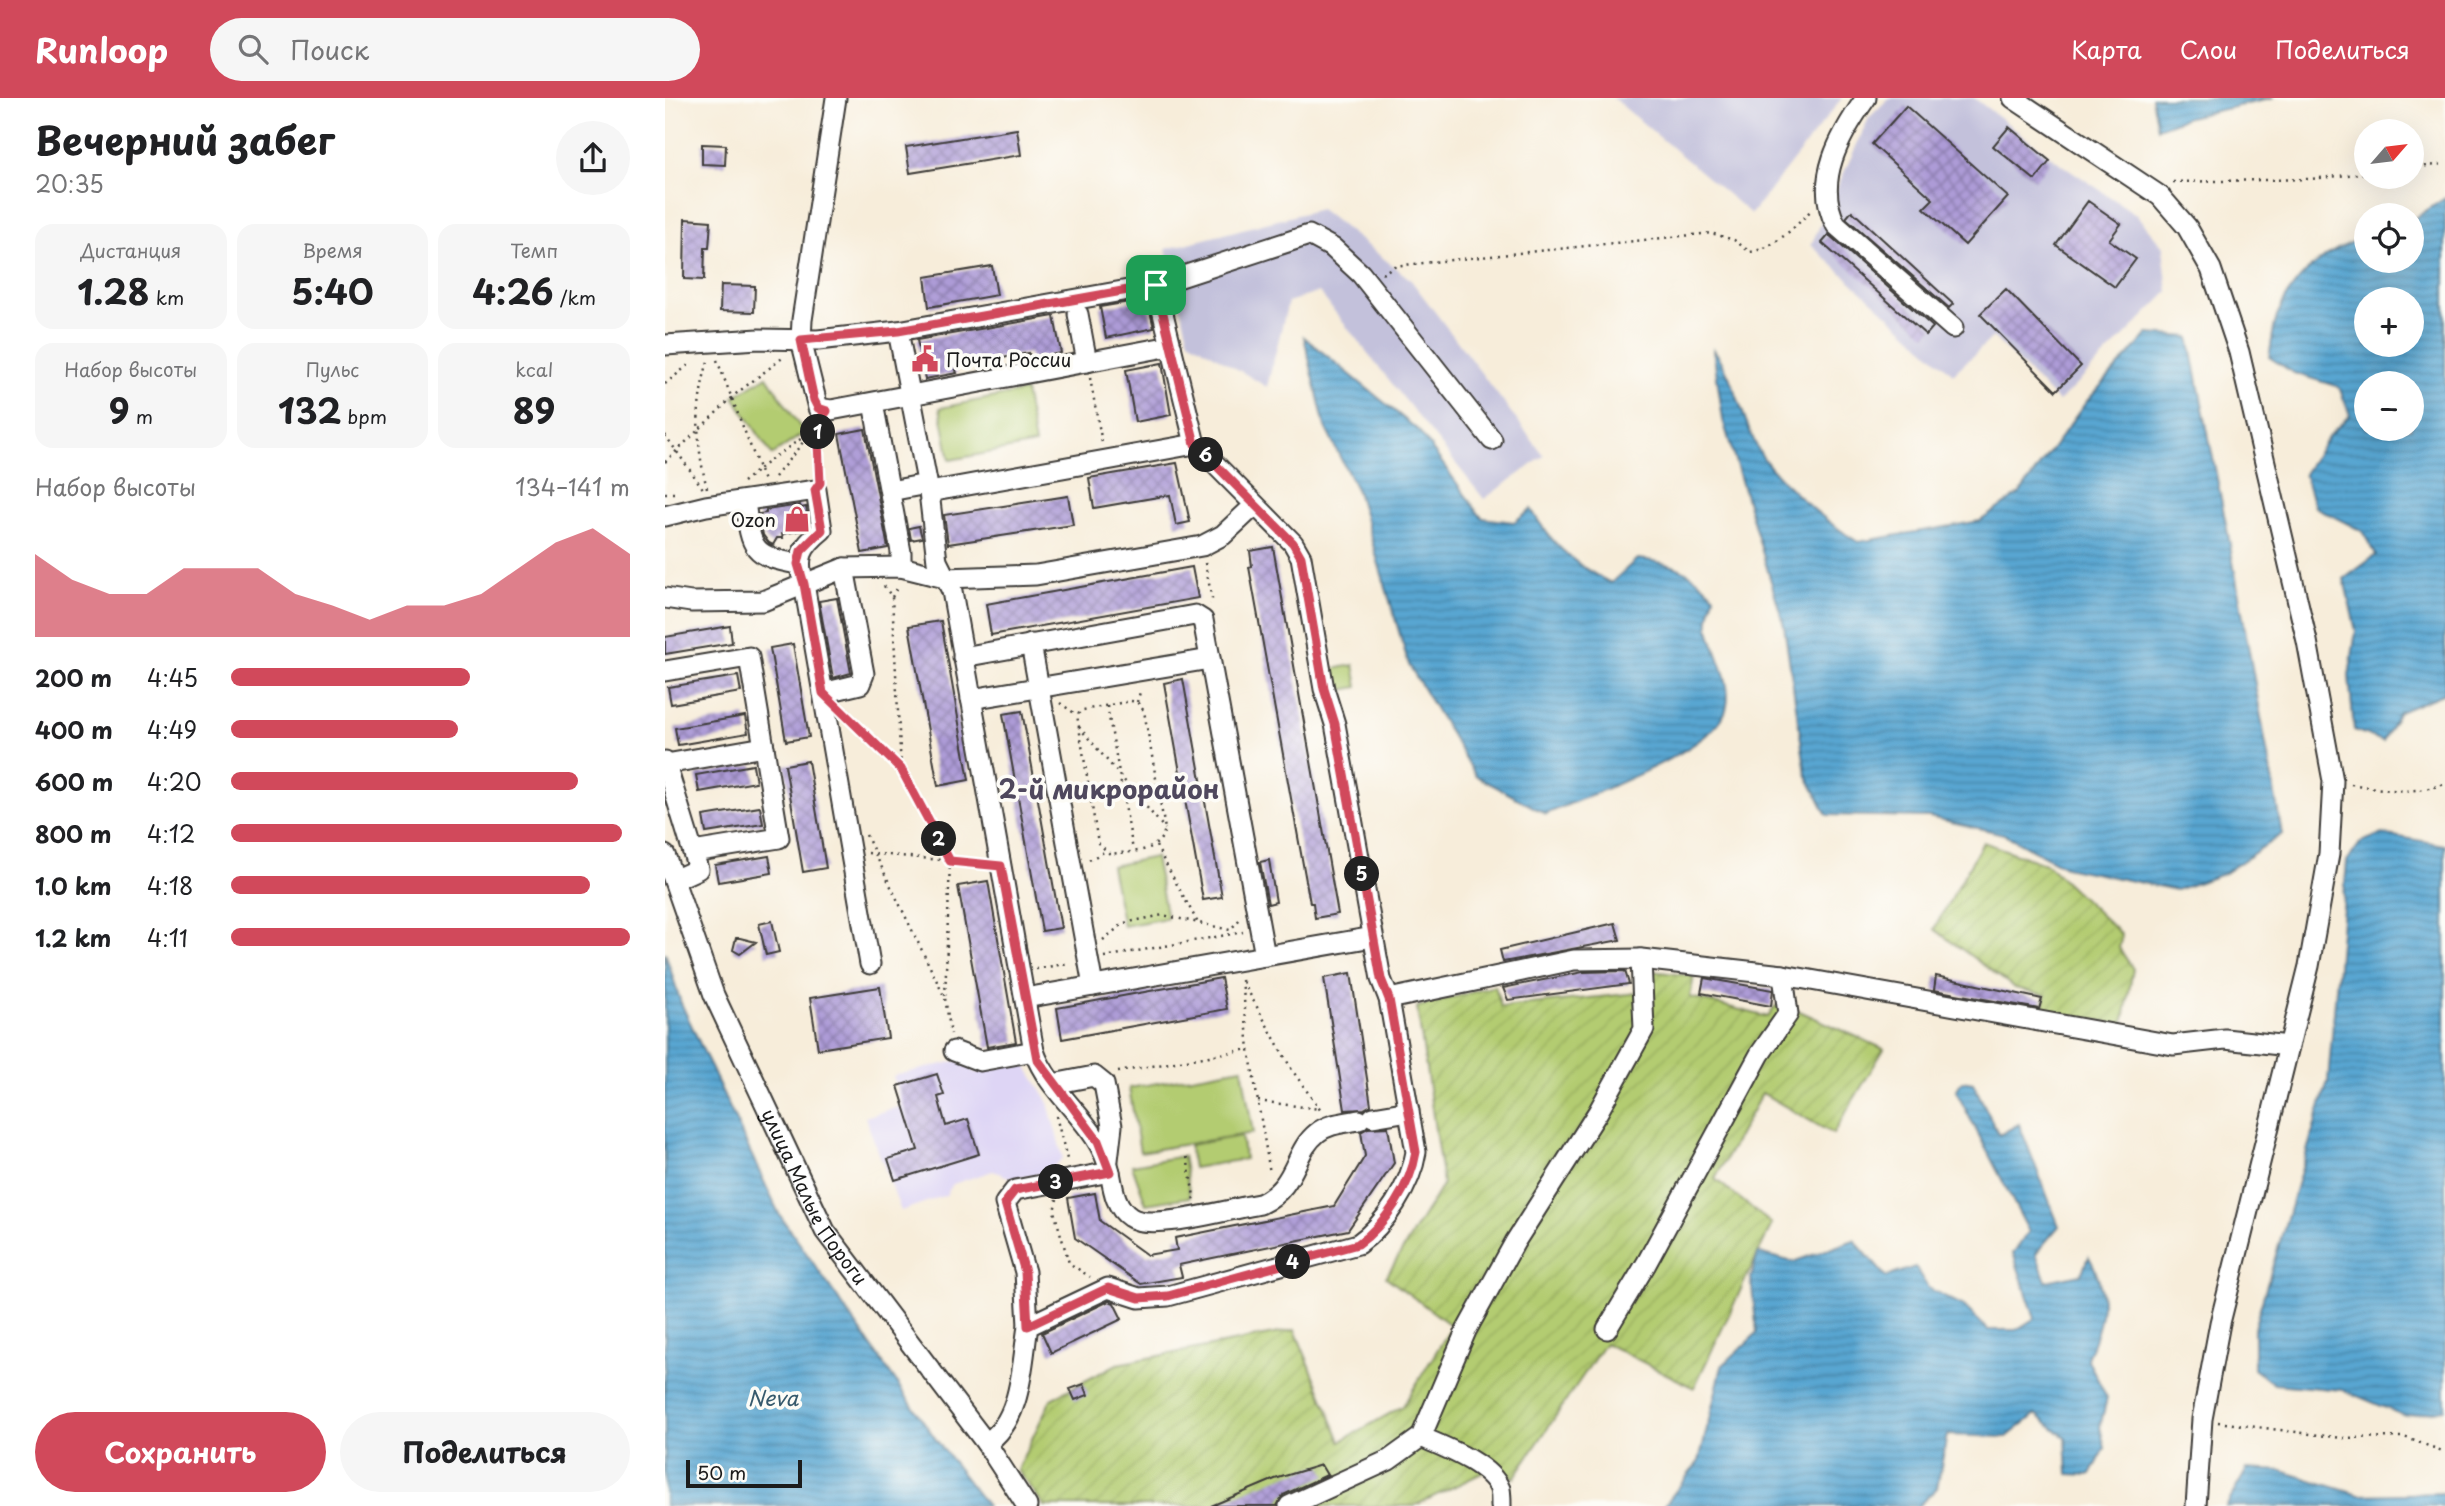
<!DOCTYPE html>
<html lang="ru">
<head>
<meta charset="utf-8">
<style>
	body { margin:0; font-family:"Playpen Sans",sans-serif; background:#f6f6f6; color:#202124; height:100vh; display:flex; flex-direction:column; font-size:26px; white-space:nowrap }
	* { box-sizing:border-box; margin:0 }
	p { font-size:23px; color:#757577 }
	.icon { flex:none; width:38px; height:38px; fill:none; stroke:currentColor; stroke-width:2; stroke-linecap:round; stroke-linejoin:round }
	.map { position:relative; flex:1; overflow:hidden }
	.drawer { display:flex; flex-direction:column; background:#fff; width:665px }
	.drawer>* { flex:none }
	.needle { width:46px; rotate:62deg }
	.buttons { position:absolute; left:1689px; top:21px; display:grid; gap:14px }
	.buttons a { display:grid; place-items:center; width:70px; height:70px; border-radius:50%; background:#fff; box-shadow:0 7px 28px #0002; font-size:35px }
	.scale { position:absolute; left:21px; bottom:18px; width:116px; box-sizing:border-box; padding-left:7px; border:4px solid #1c1c1c; border-top:0; font-size:19px; line-height:24px; white-space:nowrap; color:#1c1c1c; -webkit-text-stroke:5px #fdfcf7; paint-order:stroke }
	.pin { position:absolute; display:grid; place-items:center; width:60px; height:60px; color:#fff; margin:-30px; border-radius:14px; box-shadow:0 4px 10px #0006 }
	.km { position:absolute; width:35px; height:35px; margin:-18px; border-radius:50%; background:#222; color:#fff; font-size:19px; line-height:35px; text-align:center }
	.round { display:grid; place-items:center; flex:none; width:74px; height:74px; border-radius:37px; background:#f6f6f6 }
	.summary { display:flex; align-items:center; justify-content:space-between; height:119px; padding:0 35px }
	h1 { font-size:38px; font-weight:700; line-height:52px }
	.stats { display:grid; grid-template-columns:repeat(3,1fr); gap:10px; height:119px; padding:7px 35px }
	.stats div { display:grid; align-content:center; border-radius:18px; background:#f6f6f6; text-align:center }
	.stats b { font-size:35px; font-weight:700 }
	.stats small { font-size:19px; font-weight:400 }
	.stats p { font-size:19px }
	.chart { height:196px; padding:14px 35px }
	.chart p { display:flex; justify-content:space-between }
	.chart svg { width:100%; height:126px; margin-top:7px; fill:#d1495b; opacity:.7 }
	.button { display:flex; gap:14px; margin-top:auto; padding:14px 35px }
	.button a { flex:1; height:80px; border-radius:42px; background:#d1495b; color:#fff; font-size:28px; font-weight:700; line-height:80px; text-align:center }
	.button a+a { background:#f6f6f6; color:#202124 }
	ul { padding:0 35px; list-style:none; font-size:23px }
	li { display:grid; grid-template-columns:112px 84px 1fr; align-items:center; height:52px }
	li i { height:18px; border-radius:9px; background:#d1495b }
	header { display:flex; align-items:center; gap:42px; box-sizing:border-box; height:98px; padding:0 35px; background:#d1495b; color:#fff }
	header strong { font-size:33px }
	nav { display:flex; gap:38px; margin-inline-start:auto; font-size:24px }
	.search { width:490px; height:63px; background:#f6f6f6; display:flex; align-items:center; gap:18px; box-sizing:border-box; padding:0 24px; border-radius:38px; color:#757577; font-size:26px }
	main { display:flex; flex:1; min-height:0 }
	.map>svg:first-child { display:block }
	.built { fill:#ded5f5 }
	.industrial { fill:#c3c1db }
	.green { fill:#b3cc71; stroke:#687446; stroke-width:2 }
	.garden { fill:url(#garden-furrows); stroke:#687446; stroke-width:2 }
	.water { fill:url(#water-rules); stroke:#3a6176; stroke-width:2; fill-rule:evenodd }
	.building { fill:url(#building-cross-hatch) }
	.lines { fill:none; stroke-linecap:round; stroke-linejoin:round }
	.minor-casing { stroke:#3d3b38; stroke-width:23 }
	.path { stroke:#3d3b38; stroke-width:2.5; stroke-dasharray:2 5; stroke-linecap:butt }
	.minor { stroke:#fff; stroke-width:19 }
	.route-casing { stroke:#fff; stroke-width:14 }
	.route { stroke:#d1495b; stroke-width:9 }
	.labels { text-anchor:middle; dominant-baseline:central; stroke-width:7; stroke-linejoin:round; paint-order:stroke }
	.poi-label { font-size:19px; fill:#1c1c1c; stroke:#fdfcf7; text-anchor:start }
	.street-label { font-size:19px; fill:#1c1c1c; stroke:#fdfcf7 }
	.water-label { font-size:21px; font-style:italic; fill:#375a6d; stroke:#fdfcf7 }
	.district-label { font-size:26px; font-weight:bold; fill:#4f485d; stroke:#fdfcf7 }
</style>
</head>
<body>
<header>
<strong>Runloop</strong>
<div class="search"><svg class="icon" aria-label="search" viewBox="0 0 24 24"><circle cx="10" cy="10" r="6"/><path d="M15 15l6 6"/></svg>Поиск</div>
<nav><a>Карта</a><a>Слои</a><a>Поделиться</a></nav>
</header>
<main>
<section class="drawer">
<div class="summary"><div><h1>Вечерний забег</h1><p>20:35</p></div><a class="round"><svg class="icon" aria-label="share" viewBox="0 0 24 24"><path d="M12 15V3M7 8l5-5 5 5M5 13v7h14v-7"/></svg></a></div>
<div class="stats">
<div><p>Дистанция</p><b>1.28<small> km</small></b></div>
<div><p>Время</p><b>5:40</b></div>
<div><p>Темп</p><b>4:26<small> /km</small></b></div>
</div>
<div class="stats">
<div><p>Набор высоты</p><b>9<small> m</small></b></div>
<div><p>Пульс</p><b>132<small> bpm</small></b></div>
<div><p>kcal</p><b>89</b></div>
</div>
<div class="chart"><p><span>Набор высоты</span>134–141 m</p>
<svg viewBox="0 0 160 44" preserveAspectRatio="none"><path d="M0 44V15L10 24L20 29L30 29L40 20L50 20L60 20L70 29L80 33L90 38L100 33L110 33L120 29L130 20L140 11L150 6L160 15V44z"/></svg>
</div>
<ul>
<li><b>200 m</b>4:45<i style="width:60%"></i></li>
<li><b>400 m</b>4:49<i style="width:57%"></i></li>
<li><b>600 m</b>4:20<i style="width:87%"></i></li>
<li><b>800 m</b>4:12<i style="width:98%"></i></li>
<li><b>1.0 km</b>4:18<i style="width:90%"></i></li>
<li><b>1.2 km</b>4:11<i style="width:100%"></i></li>
</ul>
<div class="button"><a>Сохранить</a><a>Поделиться</a></div>
</section>
<div class="map">
<svg width="1780" height="1408" viewBox="0 0 1780 1408">
	<defs>
		<pattern id="garden-furrows" width="10" height="10" patternUnits="userSpaceOnUse" patternTransform="scale(1.75)"><rect width="10" height="10" fill="#b3cc71"/><path d="M-1 1l2-2M0 10L10 0M9 11l2-2" fill="none" stroke="#99af61"/></pattern>
		<pattern id="water-rules" width="6" height="5" patternUnits="userSpaceOnUse" patternTransform="scale(1.75)"><rect width="6" height="5" fill="#58a6d1"/><path d="M0 2.5h6" fill="none" stroke="#4886a9"/></pattern>
		<pattern id="building-cross-hatch" width="8" height="8" patternUnits="userSpaceOnUse" patternTransform="scale(1.75)"><rect width="8" height="8" fill="#ad9bd7"/><path d="M0 0l8 8M0 8l8-8" fill="none" stroke="#8c7eae"/></pattern>
	</defs>
	<rect width="100%" height="100%" fill="#fdfcf7"/>
	<filter id="ink" filterUnits="userSpaceOnUse"><feTurbulence type="fractalNoise" baseFrequency=".0143" numOctaves="2"/><feDisplacementMap in="SourceGraphic" scale="14" xChannelSelector="R" yChannelSelector="G"/><feConvolveMatrix kernelMatrix="1 2 1 2 8 2 1 2 1" color-interpolation-filters="sRGB"/></filter>
	<filter id="wash" filterUnits="userSpaceOnUse"><feTurbulence type="fractalNoise" baseFrequency=".00686" numOctaves="4" result="noise"/><feDisplacementMap in="SourceGraphic" scale="28" xChannelSelector="R" yChannelSelector="G"/><feGaussianBlur stdDeviation="1.57" result="paint"/><feColorMatrix in="noise" values="0 0 0 0 0 0 0 0 0 0 0 0 0 0 0 0 0 1.4 0 .05"/><feComposite in="paint" operator="in"/></filter>
	<g filter="url(#wash)">
		<rect width="100%" height="100%" fill="#f7edda"/>
		<path class="built" d="M299 961 310 975 358 963 382 1001 398 1060 382 1075 349 1081 328 1073 288 1086 281 1097 236 1113 200 1019 236 1008 228 978Z"/>
		<path class="industrial" d="M948 0H1177L1086 116Z
			M1224 0H1309L1392 63 1472 117 1498 149 1503 194 1394 304 1328 239 1288 276 1146 147 1204 20Z
			M655 111 745 181 879 358 819 401 654 194 623 204 602 289 524 242 501 151Z"/>
		<path class="green" d="M102 278 139 335 107 357 69 299Z
			M360 293 370 346 285 362 275 310Z
			M689 567 693 589 671 593 667 571Z
			M490 759 502 820 458 828 446 768Z
			M577 970 588 1035 475 1054 464 990Z
			M576 1038 580 1061 528 1070 524 1047Z
			M518 1058 525 1099 481 1106 467 1067Z"/>
		<path class="garden" d="M1318 744 1383 767 1457 837 1454 850 1468 871 1458 927 1378 912 1381 897 1350 890 1269 831Z
			M986 873 1029 878 1025 899 1103 919 1110 908 1130 911 1219 951 1168 1036 1097 995 1050 1081 1107 1126 1029 1290 940 1245 849 1380 827 1370 749 1408H379L352 1372 386 1301 452 1266 630 1232 676 1343 738 1308 787 1228 721 1179 778 1086 752 909 830 888 836 909 983 894Z"/>
		<path class="water" d="M1487 0H1609L1523 19 1493 30Z
			M1780 100V595L1734 614 1718 643 1689 632 1684 578 1691 533 1679 481 1711 457 1697 433 1650 409 1639 376 1664 338 1685 317 1674 289 1629 275 1604 259C1607 245 1608 228 1613 216 1628 178 1663 150 1701 140V163H1746L1747 122ZM1746 201V247H1701V201ZM1746 285V331H1701V285Z
			M1483 236 1524 239 1563 436 1617 736 1558 776 1511 792 1400 769 1339 736 1264 719 1162 717 1141 676 1119 527 1058 322 1048 250C1071 282 1076 319 1094 353 1111 383 1164 426 1193 444L1315 423 1355 395 1422 303Z
			M639 239 754 333 817 420 849 424 866 411C887 447 909 467 946 485L972 461C1005 464 1028 472 1049 498 1047 508 1042 521 1044 530 1049 556 1067 580 1062 608 1055 652 920 698 881 716L811 678 744 567 692 393 660 329Z
			M1717 736 1780 747V1311L1740 1318 1678 1292 1609 1286 1589 1271V1230L1663 983 1682 763 1696 744Z
			M0 854 16 905 114 1116 275 1347 322 1408H0Z
			M1297 983 1308 985 1334 1037 1354 1026 1394 1128 1371 1155 1381 1183 1416 1176 1424 1159C1445 1195 1438 1224 1422 1260L1442 1300 1435 1329 1440 1350 1426 1377 1403 1376 1401 1340 1371 1316 1342 1339 1282 1337 1272 1390 1253 1408H999L1034 1363 1057 1268 1092 1235 1086 1180 1093 1155 1128 1164 1189 1142 1221 1179 1250 1169 1263 1190 1299 1208 1323 1232H1351L1370 1220 1348 1155 1364 1134 1291 993Z
			M1582 1371 1617 1373 1694 1397 1780 1395V1408H1561Z"/>
		<g id="blocks">
			<path class="building" d="M1241 8 1343 99 1300 147 1259 110 1268 101 1207 46Z
				M1344 29 1385 63 1370 82 1328 48Z
				M352 31 356 57 245 75 241 49Z
				M37 46 61 47 60 67 37 66Z
				M1423 103 1456 126 1444 142 1471 161 1450 189 1391 147Z
				M1187 113 1288 206 1284 210 1181 120Z
				M20 121 46 123 44 150H40L39 182 19 181Z
				M1164 137 1268 229 1261 237 1157 145Z
				M327 168 332 197 264 209 260 179Z
				M56 187 90 188 89 214 55 213Z
				M1341 191 1416 268 1391 293 1315 216Z
				M482 201 489 230 441 240 435 209Z
				M389 218 396 255 365 261 364 255 290 269 292 275 260 281 252 242Z
				M497 265 506 317 470 324 461 272Z
				M200 331 223 450 197 455 174 336Z
				M512 365 525 424 511 427 505 397 429 410 424 380Z
				M403 398 408 427 283 446 279 417Z
				M135 407 136 410 141 409 144 427 138 432 117 436 118 440H112L108 447 104 445 98 437 94 416 101 415V412Z
				M254 428 257 440 246 442 244 430Z
				M608 449 673 816 650 820 648 805H645L584 469 587 468 585 453Z
				M527 469 533 500 326 537 321 506Z
				M172 500 186 575 168 580 154 503Z
				M276 523 304 682 273 688 244 528Z
				M65 528 67 545 0 556V539Z
				M128 546 144 639 121 643 105 550Z
				M73 578 76 594 6 606 3 589Z
				M518 581 557 799 538 802 499 585Z
				M357 613 396 830 377 833 338 616Z
				M80 618 83 635 13 647 10 630Z
				M143 663 161 770 138 774 120 667Z
				M88 667 91 684 34 694 31 677Z
				M95 709 98 726 41 735 38 718Z
				M104 758 107 775 53 784 50 767Z
				M604 762 611 804 603 806 595 764Z
				M323 783 351 944 322 949 293 788Z
				M107 823 114 854 101 857 94 826Z
				M950 825 955 842 838 864 835 852Z
				M71 840H75L91 844 75 856 68 852Z
				M960 873 964 886 843 902 838 890 918 874Z
				M686 875 706 1007 699 1011 680 1012 659 880Z
				M1271 878 1377 901 1374 911 1269 892Z
				M556 880 562 911 397 941 392 910Z
				M1039 880 1108 892 1106 908 1036 895Z
				M215 889 223 940 153 951 145 900Z
				M272 976 279 997 273 999 281 1028 303 1021 314 1056 230 1082 223 1061 253 1052 233 988Z
				M723 1029 729 1065 683 1132 514 1167 517 1179 476 1186 410 1140 403 1100 430 1095 435 1123 482 1157 512 1152 510 1140 669 1108 700 1058 696 1034 703 1030Z
				M444 1203 449 1205 457 1221 386 1255 377 1235Z
				M419 1286 423 1297 410 1302 405 1291Z
				M656 1367 662 1377 618 1397 612 1408H546L610 1381Z"/>
		</g>
	</g>
	<g filter="url(#ink)">
		<use href="#blocks" fill-opacity="0" stroke="#3d3b38" stroke-width="2"/>
		<g class="lines">
			<g class="minor-casing">
				<g id="minor">
					<path d="M171 0 137 222 136 242 153 310 166 312 506 248"/>
					<path d="M1201 0C1175 37 1148 83 1171 127L1288 230"/>
					<path d="M1348 0 1495 98 1522 129 1546 171 1574 254 1642 543 1668 683 1664 756 1644 868 1555 1225 1537 1321 1531 1408"/>
					<path d="M413 216 422 264"/>
					<path d="M233 233 264 394 272 463 287 493 369 953C385 999 435 1026 445 1074L350 1092 340 1105 360 1174 363 1228"/>
					<path d="M0 247 94 241 153 242 233 233 491 187 644 137 668 150 696 176 827 342"/>
					<path d="M208 305 236 454V469"/>
					<path d="M225 393 262 386"/>
					<path d="M264 394 530 346"/>
					<path d="M80 403C86 449 85 458 133 466"/>
					<path d="M0 418 41 408 151 392 157 432C136 449 131 460 139 486L205 866"/>
					<path d="M0 500 26 504 98 503 179 470 236 469 280 480 371 477 537 448 558 437 590 407"/>
					<path d="M366 546 428 888"/>
					<path d="M298 559 530 517 538 522 600 858"/>
					<path d="M0 573 84 559 114 740 28 754"/>
					<path d="M158 595 195 586 199 576 179 470"/>
					<path d="M306 601 545 561"/>
					<path d="M0 663 33 771 9 782"/>
					<path d="M1 666 99 649"/>
					<path id="s1" d="M0 757 49 897 160 1133 321 1345 362 1408"/>
					<path d="M360 900 708 839"/>
					<path d="M724 901 909 862 976 861 1118 877 1508 947 1560 941 1624 948"/>
					<path d="M289 953 315 963 369 953"/>
					<path d="M388 986 429 978 439 986 447 1028 443 1062"/>
					<path d="M708 1019 744 1013"/>
					<path d="M445 1074C448 1090 450 1109 465 1119 485 1134 568 1110 595 1106 633 1088 628 1054 652 1035 664 1025 680 1025 694 1022"/>
					<path d="M942 1231 981 1166 1095 956 1123 916 1118 877"/>
					<path d="M756 1339C779 1349 825 1366 835 1391 836 1396 836 1403 836 1408"/>
					<path d="M321 1345C357 1323 357 1265 363 1228L443 1190 474 1200 503 1198 693 1146C720 1127 746 1087 751 1054L724 901 716 881 670 626 659 591 636 459 628 445 530 346 491 187"/>
					<path d="M624 1408 724 1362 756 1339 801 1233 850 1144 933 1014 979 931 976 861"/>
				</g>
			</g>
			<path class="path" d="M1746 70 1780 66
				M1508 84 1645 81 1701 75
				M717 176 729 168 1046 135 1069 142 1085 154C1108 151 1132 128 1147 111
				M52 262 99 383
				M425 280 437 345
				M0 286 27 264
				M152 330 155 376
				M0 337 39 392
				M0 364 72 295 120 258
				M110 379 143 338
				M78 384 109 359 152 330
				M42 390C30 344 30 305 44 260
				M0 395H14
				M540 465 547 501 545 506
				M219 488 227 499 236 671
				M227 499 234 487
				M466 603 472 604 479 613 500 731C494 756 467 753 445 756L433 745 412 617 418 612Z
				M472 604 476 591
				M395 605 412 617
				M442 608 468 752
				M180 617 236 671 285 763 280 900
				M414 629 500 731
				M1686 686C1720 692 1746 697 1780 686
				M201 737 280 900 286 936
				M491 748 533 825
				M203 755 318 766
				M424 762 439 754
				M438 842 459 825 498 817 565 832 575 821
				M439 859 578 834
				M371 871 405 865
				M577 882 584 951 605 1075
				M578 884 627 972 656 1013
				M453 974 584 951
				M593 1003 654 1011
				M391 1018 402 1061 399 1064
				M522 1059 530 1104
				M392 1101 389 1113 404 1165 425 1179
				M1553 1324 1677 1340 1739 1339 1780 1354"/>
			<use href="#minor" class="minor"/>
		</g>
	</g>
	<g class="lines" filter="url(#ink)">
		<g class="route-casing">
			<path id="route" d="M491 187 530 346 628 445 636 459 659 591 670 626 716 881 724 901 751 1054C746 1087 720 1127 693 1146L503 1198 474 1200 443 1190 363 1228 360 1174 340 1105 350 1092 445 1074 433 1043 372 961 336 768 285 763 236 671 158 595 139 486 133 466 136 453 157 432 150 392 155 385 152 325 162 313 153 310 149 302 136 242 233 233Z"/>
		</g>
		<use href="#route" class="route"/>
	</g>
	<defs>
		<g id="civic-bare" transform="scale(2.1)"><path d="M-.6-6.5H3V-4.5H.6V-3L4-1V1h2V6H-6V1h2V-1L-.6-3ZM-1.2 2.5V6h2.4V2.5Z" fill="#d1495b" stroke="#fdfcf7" stroke-width="2.5" paint-order="stroke"/></g>
		<g id="shop-bare" transform="scale(2.1)"><path d="M-5-2.5h2.3a2.7 3.5 0 0 1 5.4 0H5L5.5 6h-11ZM-1.5-2.5h3a1.5 2.3 0 0 0-3 0Z" fill="#d1495b" stroke="#fdfcf7" stroke-width="2.5" paint-order="stroke"/></g>
	</defs>
	<g fill-rule="evenodd">
		<use href="#civic-bare" x="260" y="261"/>
		<use href="#shop-bare" x="132" y="421"/>
	</g>
	<g class="labels">
		<g class="poi-label">
			<text x="281" y="261">Почта России</text>
			<text x="111" y="421" text-anchor="end">Ozon</text>
		</g>
		<g class="street-label">
			<text stroke="none"><textPath href="#s1" startOffset="374">улица Малые Пороги</textPath></text>
		</g>
		<g class="water-label">
			<text x="108" y="1299">Neva</text>
		</g>
		<g class="district-label">
			<text x="444" y="690">2-й микрорайон</text>
		</g>
	</g>
</svg>
<div class="buttons">
<a><svg class="needle" viewBox="-14 -14 28 28"><path d="M0-13l5 13h-10z" fill="#e53935"/><path d="M0 13l5-13h-10z" fill="#757577"/></svg></a>
<a><svg class="icon" aria-label="locate" viewBox="0 0 24 24"><circle cx="12" cy="12" r="6"/><path d="M12 2v4M12 18v4M2 12h4M18 12h4"/></svg></a>
<a>+</a>
<a>−</a>
</div>
<div class="scale">50 m</div>
<div class="pin" style="left:491px;top:187px;background:#1e9e55"><svg class="icon" aria-label="arrive" viewBox="0 0 24 24"><path d="M6 21V4h12l-3 4 3 4H6"/></svg></div>
<b class="km" style="left:153px;top:334px">1</b>
<b class="km" style="left:274px;top:741px">2</b>
<b class="km" style="left:391px;top:1084px">3</b>
<b class="km" style="left:628px;top:1164px">4</b>
<b class="km" style="left:697px;top:776px">5</b>
<b class="km" style="left:541px;top:357px">6</b>
</div>
</main>
</body>
</html>
